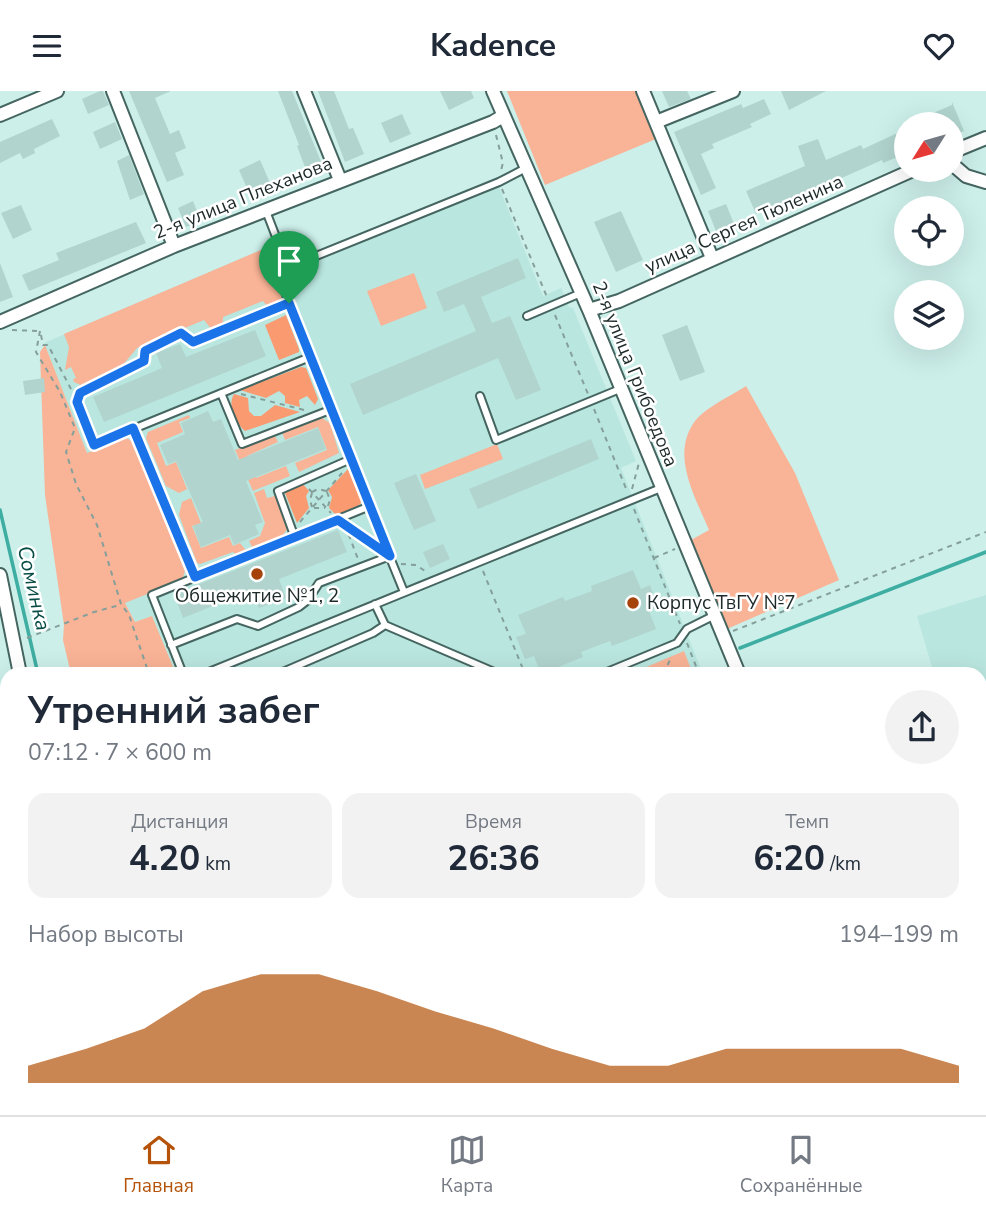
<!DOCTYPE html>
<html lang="ru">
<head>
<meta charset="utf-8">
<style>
	body { margin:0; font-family:"Nunito Sans",sans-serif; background:#f2f2f3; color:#1f2937; height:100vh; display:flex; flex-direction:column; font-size:26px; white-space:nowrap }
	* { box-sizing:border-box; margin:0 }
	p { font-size:23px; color:#747a83 }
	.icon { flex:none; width:38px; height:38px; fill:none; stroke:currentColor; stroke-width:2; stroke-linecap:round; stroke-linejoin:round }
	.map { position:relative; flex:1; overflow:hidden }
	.side { position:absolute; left:0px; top:576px; width:987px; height:450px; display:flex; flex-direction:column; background:#fff; border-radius:21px 21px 0 0; box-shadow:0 7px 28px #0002 }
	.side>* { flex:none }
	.needle { width:46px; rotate:233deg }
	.buttons { position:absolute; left:894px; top:21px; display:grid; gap:14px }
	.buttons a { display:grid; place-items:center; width:70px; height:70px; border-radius:50%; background:#fff; box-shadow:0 7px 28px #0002; font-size:35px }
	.pin { position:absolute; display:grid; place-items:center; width:60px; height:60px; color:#fff; margin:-72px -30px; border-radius:50% 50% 50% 0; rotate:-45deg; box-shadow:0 0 7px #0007 }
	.pin .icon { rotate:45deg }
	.round { display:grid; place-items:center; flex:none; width:74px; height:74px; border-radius:37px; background:#f2f2f3 }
	.head { display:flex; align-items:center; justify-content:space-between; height:119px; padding:0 28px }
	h1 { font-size:38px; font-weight:700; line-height:52px }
	.stats { display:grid; grid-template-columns:repeat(3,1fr); gap:10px; height:119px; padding:7px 28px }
	.stats div { display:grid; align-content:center; border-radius:18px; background:#f2f2f3; text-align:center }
	.stats b { font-size:35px; font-weight:700 }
	.stats small { font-size:19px; font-weight:400 }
	.stats p { font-size:19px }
	.chart { height:196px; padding:14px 28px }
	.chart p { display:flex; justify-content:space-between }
	.chart svg { width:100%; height:126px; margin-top:7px; fill:#b45309; opacity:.7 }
	header { display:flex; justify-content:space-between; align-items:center; height:91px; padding:0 28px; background:#fff; font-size:32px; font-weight:700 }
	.tab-bar { display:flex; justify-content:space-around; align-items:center; height:98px; border-top:2px solid #e0e1e3; background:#fff; font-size:19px; color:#747a83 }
	.tab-bar a { display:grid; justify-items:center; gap:4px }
	.tab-bar .current { color:#b45309 }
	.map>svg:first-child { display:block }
	.built { fill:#b9e6df }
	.green { fill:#f9b396 }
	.forest { fill:#f99a71 }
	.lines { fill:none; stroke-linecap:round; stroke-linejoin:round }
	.stream { stroke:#3eada2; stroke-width:3.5 }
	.building { fill:#b1d4ce }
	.lane-casing { stroke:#456560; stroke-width:10 }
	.street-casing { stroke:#456560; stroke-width:16 }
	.path { stroke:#859f9b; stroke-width:2; stroke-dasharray:5 5; stroke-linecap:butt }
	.lane { stroke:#fff; stroke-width:6 }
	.street { stroke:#fff; stroke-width:12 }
	.route-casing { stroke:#fff; stroke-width:14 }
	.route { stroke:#1a73e8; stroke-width:9 }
	.poi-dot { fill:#a6430a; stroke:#fff; stroke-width:2.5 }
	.labels { text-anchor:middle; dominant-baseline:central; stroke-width:5; stroke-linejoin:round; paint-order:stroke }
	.street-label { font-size:19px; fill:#1d2a29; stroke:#fff }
	.poi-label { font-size:19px; fill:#1d2a29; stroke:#fff }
	.water-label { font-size:21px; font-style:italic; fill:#074b45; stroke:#fff }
</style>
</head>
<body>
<header><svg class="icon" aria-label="menu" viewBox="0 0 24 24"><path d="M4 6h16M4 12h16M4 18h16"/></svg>Kadence<svg class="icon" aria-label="heart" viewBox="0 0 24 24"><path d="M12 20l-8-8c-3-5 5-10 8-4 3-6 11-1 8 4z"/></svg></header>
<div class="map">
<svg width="986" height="1024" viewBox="0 0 986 1024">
	<rect width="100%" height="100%" fill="#ccefea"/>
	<path class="built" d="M499 96 543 205 561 197 569 216 573 217 636 370 621 377 703 583H176L152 525 135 531 125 511 87 362 44 252 275 153 286 182Z
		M986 504V740L982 741 980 583H934L917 525Z"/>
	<path class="green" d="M507 0H636L656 48 545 94Z
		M275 153 283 176 277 192 282 208 278 214 268 216 263 210 223 226V235L212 239 204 229 137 257 117 281 85 296 74 291 73 288 76 287 71 276 65 279 69 256 64 243Z
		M414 182 427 217 381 235 367 200Z
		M45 254 87 362 126 347 132 350 185 480 182 489 125 512 135 531 152 525 176 583H71L63 549 64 534 45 404 40 261Z
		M746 295 795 382 839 489 727 538 691 449 709 439C695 405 670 364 695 330 706 316 731 305 746 295Z
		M189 324 190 327 179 331 183 341 157 352 166 375 176 371 187 398 179 402 166 395 146 347 148 341Z
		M320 326 330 332 339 362 299 381 295 372 327 359 318 336 285 349 282 341Z
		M274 343 278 351 247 365 256 387 286 375 290 385 253 400 235 359Z
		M497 353 503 368 425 398 420 384Z
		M264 398 267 407 275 405 287 438 280 449 254 460 249 450 260 445 265 432 254 402Z
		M191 407 201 432 192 435 201 457 229 446 233 455 240 452 248 462 239 466 233 461 200 473 197 472 179 424 182 411Z
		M684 560 693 583H630Z
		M986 766V903H980V767Z
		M980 950 986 962V1024H780L791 1018H980Z
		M664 1018 667 1024H136V1019Z"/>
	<path class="forest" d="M286 224 299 258V261L279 269 265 234Z
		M301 276 306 277 318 308 315 314 307 305 299 309 300 316 285 312V305L279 300 266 307 240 299Z
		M234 303 248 307 249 320 254 325H261L275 314 300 321 245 340C235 332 227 314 234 303Z
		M348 378 363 410 354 419 337 425 329 417 332 406 328 399Z
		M302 392 309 400 306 405 309 417 297 432 285 402Z"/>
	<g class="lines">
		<path class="stream" d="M0 419 38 583
			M740 557 986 461
			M144 1018 146 1024"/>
	</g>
	<path class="building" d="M100 0H103L109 14 88 23 82 8Z
		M129 0H171L155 7 170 43 179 39 186 57 175 62 184 84 167 91Z
		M278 0H292L322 73 306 79 297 55 299 54Z
		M318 0H334L349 38 353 37 364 63 345 71Z
		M440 0H471L474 7 449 19Z
		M662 0H687L691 8 669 16Z
		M781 0H826L789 19Z
		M764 8 771 23 750 33 752 36 712 53 714 57 701 63 716 97 701 104 674 41 741 13 743 17Z
		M952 11 964 40 952 45V33H929L926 25 952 14Z
		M402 23 411 43 390 52 381 32Z
		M52 28 60 45 34 58 35 62 23 68 20 62 0 72V51Z
		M115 31 122 48 100 58 93 41Z
		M906 38V72L903 74 900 65 883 72 882 69 835 90 836 94 815 102 814 98 756 123 746 100 805 75 798 55 818 48 826 69 861 54 863 58Z
		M129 64 144 103 130 109 117 70Z
		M260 69 274 101 253 111 239 79Z
		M193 110 201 130 186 136 178 117Z
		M726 113 734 133 716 140 708 120Z
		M21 114 32 139 13 148 1 122Z
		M621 120 643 169 616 181 594 131Z
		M136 131 146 152 29 200 22 184 59 169 56 162Z
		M518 167 526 187 481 206 492 232 510 225 541 299 516 309 498 267 363 324 350 293 476 240 464 213 444 221 436 201Z
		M0 172 13 206 0 211Z
		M687 234 705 281 680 290 662 244Z
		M255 239 266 265 104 331 93 306 162 277 156 262 180 253 186 266Z
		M44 287 45 301 25 304 23 290Z
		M208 320 213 331 221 328 238 369 318 337 326 358 246 390 263 431 255 434 259 443 234 454 230 444 201 456 193 435 203 431 176 370 168 373 160 354 185 343 181 332Z
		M591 348 599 368 478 418 469 398Z
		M416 383 436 430 414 439 394 392Z
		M338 439 347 461 279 488 286 507 259 517 252 499 183 527 174 503Z
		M443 453 450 468 430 477 423 461Z
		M633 479 641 498 650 494 658 516 649 520 656 538 612 555 610 550 581 561 583 566 541 583 534 565 525 568 516 546 526 543 518 524 563 506 565 510 592 500 591 495Z"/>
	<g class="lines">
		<g class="lane-casing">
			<path id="lane" d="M266 120 288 177
				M289 212 193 251 181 242 145 260 144 270 80 302 77 311 94 354 310 266
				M527 225 581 202
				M221 302 242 353 330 319
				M480 305 496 349 620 298
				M133 337 195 487
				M295 447 278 400 351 368
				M404 501 330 319 280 188 284 178 499 91 526 77
				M385 534 499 583
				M171 554 237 528 258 535 299 516 308 509 319 492 390 465
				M183 583 152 504 370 415
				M204 583 661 397
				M278 583 373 542 385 534 375 513
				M602 583 677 552 687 538 715 524
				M717 1024 725 1018"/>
		</g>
		<g class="street-casing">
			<path id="street" d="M113 0 174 155
				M304 0 340 89
				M493 0 589 219 739 583
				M643 0 712 167
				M0 24 57 0
				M656 31 733 0
				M952 61 986 47
				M952 73 966 85 986 91
				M589 219 619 210 913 79
				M0 231 174 155 493 31 503 25
				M0 484 20 583
				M0 738 7 735
				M0 882 7 880
				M15 1024 28 1018"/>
		</g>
		<path class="path" d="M496 44 503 72 501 79
			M502 98 547 206
			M555 224 588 303
			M12 239 38 240
			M40 240 36 261 60 301 75 337 66 361 76 393 97 434 121 513 129 524 149 583
			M41 244 43 254H48L72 300
			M241 303 304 319
			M594 318 627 400
			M309 398 331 422
			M632 398 639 372
			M312 401 318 398 326 400
			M327 401 330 409 328 415
			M312 402 310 409 312 416
			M314 417H325
			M634 418 680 533
			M300 431 342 382
			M345 434 358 468
			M346 435 374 453
			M654 467 675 458
			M401 473 416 474 428 482
			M483 480 525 583
			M733 540 986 441
			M27 547 94 521 120 514
			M687 552 699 583
			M663 583 672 565
			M121 1018 122 1024
			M361 1018 363 1024
			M522 1018 524 1024"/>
		<use href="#lane" class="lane"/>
		<use href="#street" class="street"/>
	</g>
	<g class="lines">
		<g class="route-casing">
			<path id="route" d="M289 212 390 465 338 429 195 486 133 337 94 354 77 311 80 302 144 270 145 260 181 242 193 251Z"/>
		</g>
		<use href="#route" class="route"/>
	</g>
	<g class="poi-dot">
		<circle cx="257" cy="483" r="7"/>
		<circle cx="633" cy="512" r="7"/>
	</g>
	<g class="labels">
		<g class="street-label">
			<text transform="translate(243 107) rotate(-22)">2-я улица Плеханова</text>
			<text transform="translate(744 133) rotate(-24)">улица Сергея Тюленина</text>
			<text transform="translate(635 283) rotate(68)">2-я улица Грибоедова</text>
		</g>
		<g class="poi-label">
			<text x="257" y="505">Общежитие №1, 2</text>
			<text x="647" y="512" text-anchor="start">Корпус ТвГУ №7</text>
		</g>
		<g class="water-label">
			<text transform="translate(34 497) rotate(77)">Соминка</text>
		</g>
	</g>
</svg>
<div class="buttons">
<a><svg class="needle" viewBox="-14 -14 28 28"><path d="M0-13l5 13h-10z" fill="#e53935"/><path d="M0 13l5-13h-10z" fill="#747a83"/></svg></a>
<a><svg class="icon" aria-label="locate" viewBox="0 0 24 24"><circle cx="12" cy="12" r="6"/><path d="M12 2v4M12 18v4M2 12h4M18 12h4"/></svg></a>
<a><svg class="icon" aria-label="layers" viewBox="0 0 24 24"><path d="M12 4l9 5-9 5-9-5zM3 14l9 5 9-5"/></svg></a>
</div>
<div class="pin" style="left:289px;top:212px;background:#1e9e55"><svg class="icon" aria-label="arrive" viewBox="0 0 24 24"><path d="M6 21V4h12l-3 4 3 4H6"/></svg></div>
<section class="side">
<div class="head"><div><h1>Утренний забег</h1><p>07:12 · 7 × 600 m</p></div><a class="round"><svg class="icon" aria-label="share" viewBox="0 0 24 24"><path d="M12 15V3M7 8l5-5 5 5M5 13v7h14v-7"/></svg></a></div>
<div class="stats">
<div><p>Дистанция</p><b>4.20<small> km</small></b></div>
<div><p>Время</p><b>26:36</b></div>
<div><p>Темп</p><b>6:20<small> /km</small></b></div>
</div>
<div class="chart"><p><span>Набор высоты</span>194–199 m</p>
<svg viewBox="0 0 160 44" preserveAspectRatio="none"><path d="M0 44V38L10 32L20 25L30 12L40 6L50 6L60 12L70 19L80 25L90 32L100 38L110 38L120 32L130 32L140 32L150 32L160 38V44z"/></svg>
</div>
</section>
</div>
<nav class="tab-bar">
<a class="current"><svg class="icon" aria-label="home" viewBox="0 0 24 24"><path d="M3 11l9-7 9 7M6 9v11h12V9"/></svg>Главная</a>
<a><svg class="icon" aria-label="map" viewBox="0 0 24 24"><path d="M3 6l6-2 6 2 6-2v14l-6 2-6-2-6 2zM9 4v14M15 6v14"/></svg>Карта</a>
<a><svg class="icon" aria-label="saved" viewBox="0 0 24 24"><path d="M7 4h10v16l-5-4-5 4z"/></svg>Сохранённые</a>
</nav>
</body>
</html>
